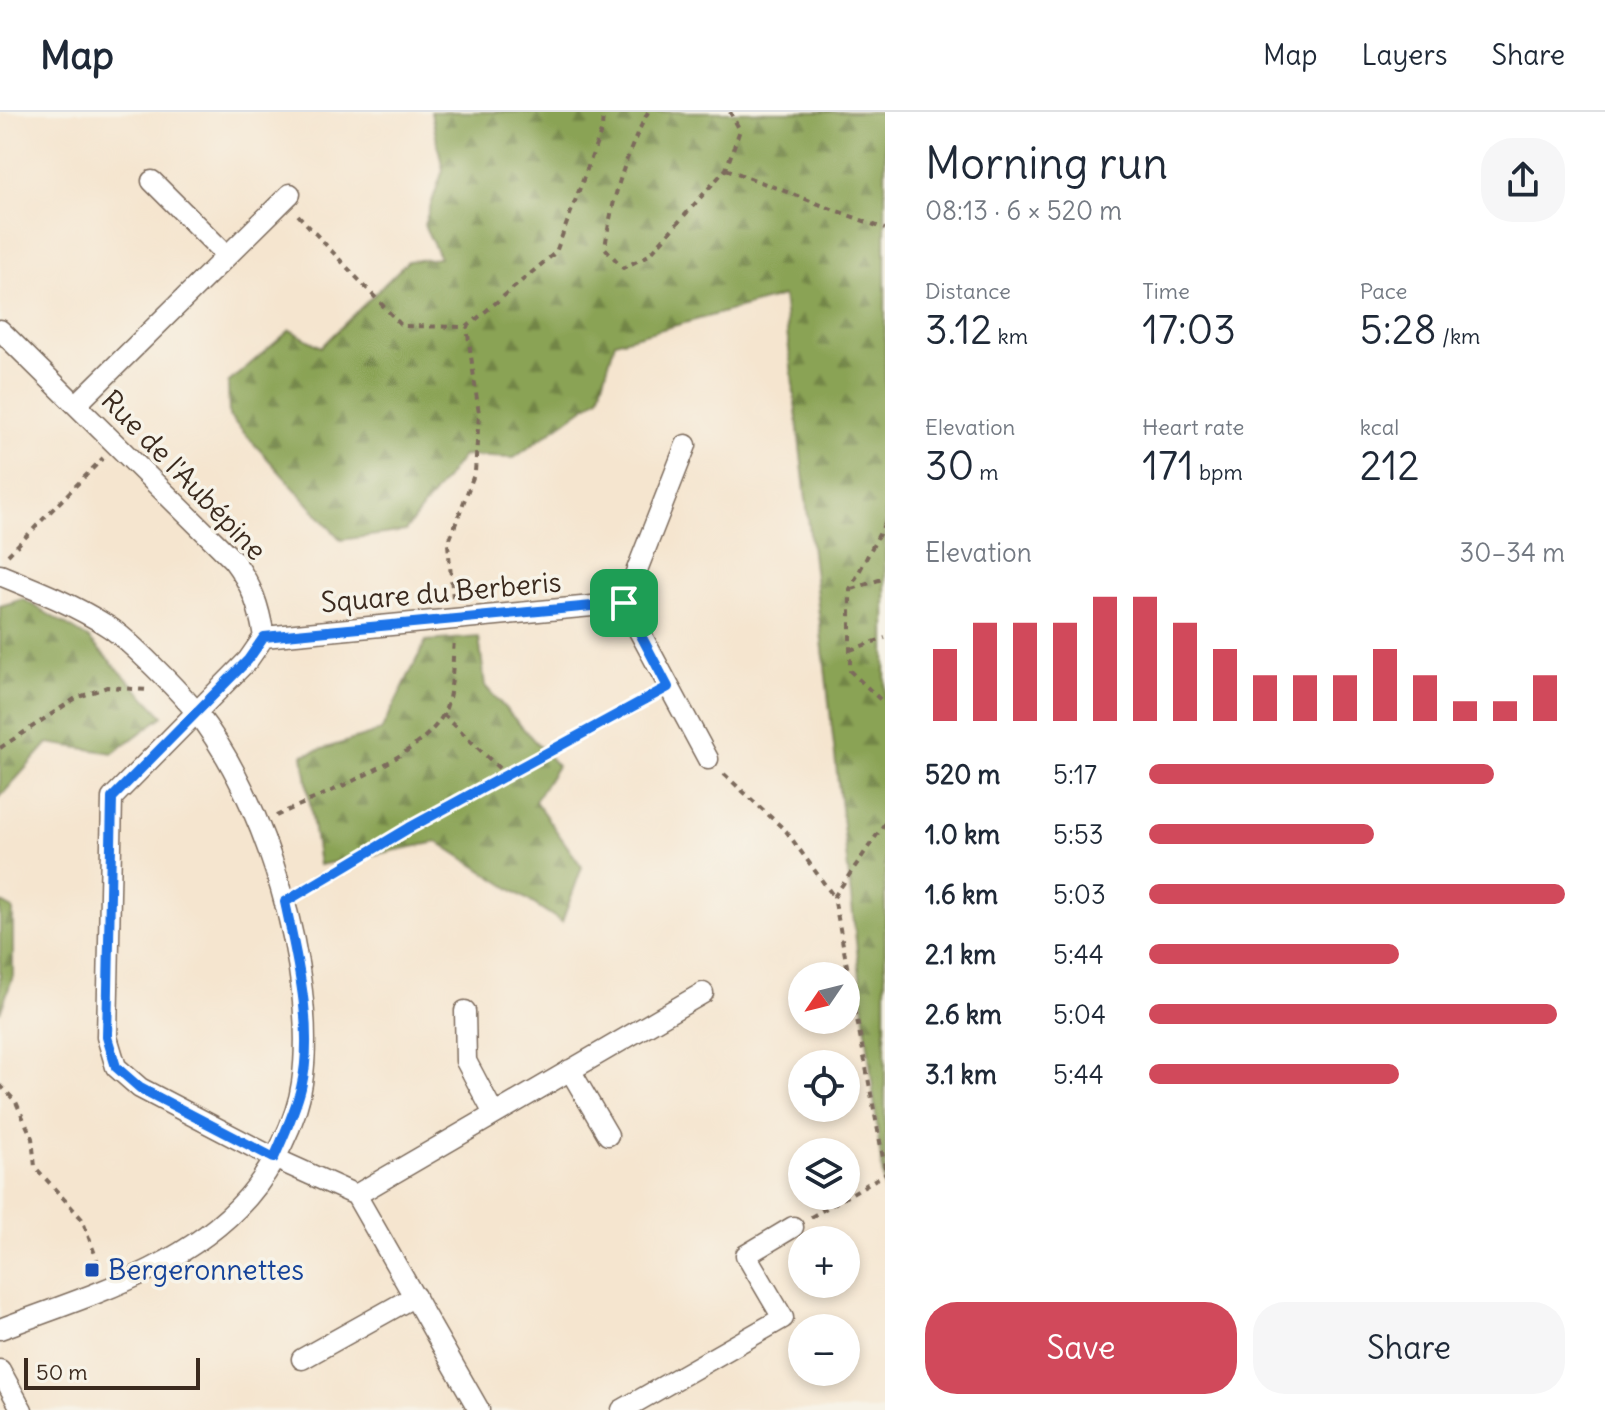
<!DOCTYPE html>
<html lang="en">
<head>
<meta charset="utf-8">
<style>
	body { margin:0; font-family:Delius,sans-serif; background:#f6f6f7; color:#1f2937; height:100vh; display:flex; flex-direction:column; font-size:30px; white-space:nowrap }
	* { box-sizing:border-box; margin:0 }
	p { font-size:26px; color:#747a83 }
	.icon { flex:none; width:44px; height:44px; fill:none; stroke:currentColor; stroke-width:2; stroke-linecap:round; stroke-linejoin:round }
	.map { position:relative; flex:1; overflow:hidden }
	.sheet { display:flex; flex-direction:column; background:#fff; width:720px }
	.sheet>* { flex:none }
	.needle { width:52px; rotate:235deg }
	.buttons { position:absolute; left:788px; top:850px; display:grid; gap:16px }
	.buttons a { display:grid; place-items:center; width:72px; height:72px; border-radius:50%; background:#fff; box-shadow:0 4px 12px #0003; font-size:40px }
	.scale { position:absolute; left:24px; bottom:20px; width:176px; box-sizing:border-box; padding-left:8px; border:4px solid #3b2a1e; border-top:0; font-size:22px; line-height:28px; white-space:nowrap; color:#3b2a1e; -webkit-text-stroke:6px #f7f3e8; paint-order:stroke }
	.pin { position:absolute; display:grid; place-items:center; width:68px; height:68px; color:#fff; margin:-34px; border-radius:16px; box-shadow:0 4px 12px #0006 }
	.round { display:grid; place-items:center; flex:none; width:84px; height:84px; border-radius:32px; background:#f6f6f7 }
	.headline { display:flex; align-items:center; justify-content:space-between; height:136px; padding:0 40px }
	h1 { font-size:44px; font-weight:600; line-height:60px }
	.metrics { display:grid; grid-template-columns:repeat(3,1fr); gap:12px; height:136px; padding:8px 40px }
	.metrics div { display:grid; align-content:center }
	.metrics b { font-size:40px; font-weight:600 }
	.metrics small { font-size:22px; font-weight:400 }
	.metrics p { font-size:22px }
	.chart { height:224px; padding:16px 40px }
	.chart p { display:flex; justify-content:space-between }
	.chart svg { width:100%; height:144px; margin-top:8px; stroke:#d1495b; stroke-width:6 }
	.action { display:flex; gap:16px; margin-top:auto; padding:16px 40px }
	.action a { flex:1; height:92px; border-radius:32px; background:#d1495b; color:#fff; font-size:32px; font-weight:600; line-height:92px; text-align:center }
	.action a+a { background:#f6f6f7; color:#1f2937 }
	ul { padding:0 40px; list-style:none; font-size:26px }
	li { display:grid; grid-template-columns:128px 96px 1fr; align-items:center; height:60px }
	li i { height:20px; border-radius:10px; background:#d1495b }
	header { display:flex; align-items:center; gap:48px; box-sizing:border-box; height:112px; padding:0 40px; background:#fff; border-bottom:2px solid #e0e1e3 }
	header strong { font-size:38px }
	nav { display:flex; gap:44px; margin-inline-start:auto; font-size:28px }
	main { display:flex; flex:1; min-height:0 }
	.map>svg:first-child { display:block }
	.forest { fill:url(#forest-firs); stroke:#62663a; stroke-width:2 }
	.lines { fill:none; stroke-linecap:round; stroke-linejoin:round }
	.street-casing { stroke:#7c6b5c; stroke-width:23 }
	.path { stroke:#7c6b5c; stroke-width:4; stroke-dasharray:6 6; stroke-linecap:butt }
	.street { stroke:#fff; stroke-width:20 }
	.route-casing { stroke:#fff; stroke-width:16 }
	.route { stroke:#1a73e8; stroke-width:10 }
	.transit-dot { fill:#1a4fb4; stroke:#f7f3e8; stroke-width:3 }
	.labels { text-anchor:middle; dominant-baseline:central; stroke-width:7; stroke-linejoin:round; paint-order:stroke }
	.street-label { font-size:28px; fill:#3b2a1e; stroke:#f7f3e8 }
	.transit-label { font-size:28px; fill:#164399; stroke:#f7f3e8; text-anchor:start }
</style>
</head>
<body>
<header>
<strong>Map</strong>
<nav><a>Map</a><a>Layers</a><a>Share</a></nav>
</header>
<main>
<div class="map">
<svg width="885" height="1298" viewBox="0 0 885 1298">
	<defs>
		<pattern id="forest-firs" width="22" height="20" patternUnits="userSpaceOnUse" patternTransform="scale(2)"><rect width="22" height="20" fill="#8aa355"/><path d="M5 1l3.5 6h-7zM16 11l3.5 6h-7z" fill="#728546"/></pattern>
	</defs>
	<rect width="100%" height="100%" fill="#f7f3e8"/>
	<filter id="ink" filterUnits="userSpaceOnUse"><feTurbulence type="fractalNoise" baseFrequency=".0125" numOctaves="2"/><feDisplacementMap in="SourceGraphic" scale="16" xChannelSelector="R" yChannelSelector="G"/><feConvolveMatrix kernelMatrix="1 2 1 2 8 2 1 2 1" color-interpolation-filters="sRGB"/></filter>
	<filter id="wash" filterUnits="userSpaceOnUse"><feTurbulence type="fractalNoise" baseFrequency=".006" numOctaves="4" result="noise"/><feDisplacementMap in="SourceGraphic" scale="32" xChannelSelector="R" yChannelSelector="G"/><feGaussianBlur stdDeviation="1.8" result="paint"/><feColorMatrix in="noise" values="0 0 0 0 0 0 0 0 0 0 0 0 0 0 0 0 0 1.4 0 .05"/><feComposite in="paint" operator="in"/></filter>
	<g filter="url(#wash)">
		<rect width="100%" height="100%" fill="#f5e5cf"/>
		<path class="forest" d="M431 0H885V1085L783 184 615 230 599 285 514 346 463 344 405 419 341 428 229 304 228 271 290 218 321 235 408 149 440 146 424 113 443 58Z
			M23 487 88 526 163 604 113 641 48 631 0 685V494Z
			M479 525 485 574 557 654 535 689 582 755 562 810 438 730 319 753 303 643 381 619 426 529Z
			M0 790 13 797V864L0 901Z"/>
	</g>
	<g filter="url(#ink)">
		<g class="lines">
			<g class="street-casing">
				<path id="street" d="M152 69 227 144
					M0 218 233 448C252 473 259 494 264 525L248 548 112 686 107 925 116 955 140 976 274 1046 356 1083 479 1298
					M77 292 290 82
					M686 333 624 491 708 647
					M0 463C37 478 75 493 109 515 128 527 181 581 196 600 265 687 318 860 302 971 297 1009 273 1056 248 1085 185 1157 87 1184 0 1217
					M264 525 624 491
					M465 899 466 949 494 1002
					M570 958 608 1023
					M356 1083 703 881
					M302 1247 415 1184
					M0 1258 22 1298
					M622 1298 783 1206 746 1143 793 1115"/>
			</g>
			<path class="path" d="M648 0C625 44 612 87 605 136L623 156 649 143 726 57 740 18 730 0
				M726 57 885 117
				M298 103 402 214 467 215 556 140 602 17 603 0
				M885 411 850 477V559L885 592
				M8 443 103 346
				M852 477 885 466
				M453 486 448 432 475 360 479 302 467 215
				M850 538 885 526
				M443 602 506 663
				M0 636 76 586 107 575 147 578
				M724 662 786 719 834 785
				M276 704C321 682 422 646 444 601 454 579 452 550 454 527
				M885 711 834 785 885 1056
				M304 778 409 716 653 584
				M0 973 16 990 32 1026 35 1055 82 1107 100 1156
				M811 1105 885 1062"/>
			<use href="#street" class="street"/>
		</g>
	</g>
	<g class="lines" filter="url(#ink)">
		<g class="route-casing">
			<path id="route" d="M624 491 668 575 409 716 285 790C297 846 315 919 301 976 295 1000 284 1023 274 1046L140 976 116 955 107 925 112 686 248 548 264 525Z"/>
		</g>
		<use href="#route" class="route"/>
	</g>
	<rect class="transit-dot" x="84" y="1150" width="16" height="16" rx="4"/>
	<g class="labels">
		<g class="street-label">
			<text transform="translate(184 363) rotate(46)">Rue de l'Aubépine</text>
			<text transform="translate(441 480) rotate(-5)">Square du Berberis</text>
		</g>
		<g class="transit-label">
			<text x="108" y="1158">Bergeronnettes</text>
		</g>
	</g>
</svg>
<div class="buttons">
<a><svg class="needle" viewBox="-14 -14 28 28"><path d="M0-13l5 13h-10z" fill="#e53935"/><path d="M0 13l5-13h-10z" fill="#747a83"/></svg></a>
<a><svg class="icon" aria-label="locate" viewBox="0 0 24 24"><circle cx="12" cy="12" r="6"/><path d="M12 2v4M12 18v4M2 12h4M18 12h4"/></svg></a>
<a><svg class="icon" aria-label="layers" viewBox="0 0 24 24"><path d="M12 4l9 5-9 5-9-5zM3 14l9 5 9-5"/></svg></a>
<a>+</a>
<a>−</a>
</div>
<div class="scale">50 m</div>
<div class="pin" style="left:624px;top:491px;background:#1e9e55"><svg class="icon" aria-label="arrive" viewBox="0 0 24 24"><path d="M6 21V4h12l-3 4 3 4H6"/></svg></div>
</div>
<section class="sheet">
<div class="headline"><div><h1>Morning run</h1><p>08:13 · 6 × 520 m</p></div><a class="round"><svg class="icon" aria-label="share" viewBox="0 0 24 24"><path d="M12 15V3M7 8l5-5 5 5M5 13v7h14v-7"/></svg></a></div>
<div class="metrics">
<div><p>Distance</p><b>3.12<small> km</small></b></div>
<div><p>Time</p><b>17:03</b></div>
<div><p>Pace</p><b>5:28<small> /km</small></b></div>
</div>
<div class="metrics">
<div><p>Elevation</p><b>30<small> m</small></b></div>
<div><p>Heart rate</p><b>171<small> bpm</small></b></div>
<div><p>kcal</p><b>212</b></div>
</div>
<div class="chart"><p><span>Elevation</span>30–34 m</p>
<svg viewBox="0 0 160 44" preserveAspectRatio="none"><path d="M5 44V22M15 44V14M25 44V14M35 44V14M45 44V6M55 44V6M65 44V14M75 44V22M85 44V30M95 44V30M105 44V30M115 44V22M125 44V30M135 44V38M145 44V38M155 44V30"/></svg>
</div>
<ul>
<li><b>520 m</b>5:17<i style="width:83%"></i></li>
<li><b>1.0 km</b>5:53<i style="width:54%"></i></li>
<li><b>1.6 km</b>5:03<i style="width:100%"></i></li>
<li><b>2.1 km</b>5:44<i style="width:60%"></i></li>
<li><b>2.6 km</b>5:04<i style="width:98%"></i></li>
<li><b>3.1 km</b>5:44<i style="width:60%"></i></li>
</ul>
<div class="action"><a>Save</a><a>Share</a></div>
</section>
</main>
</body>
</html>
